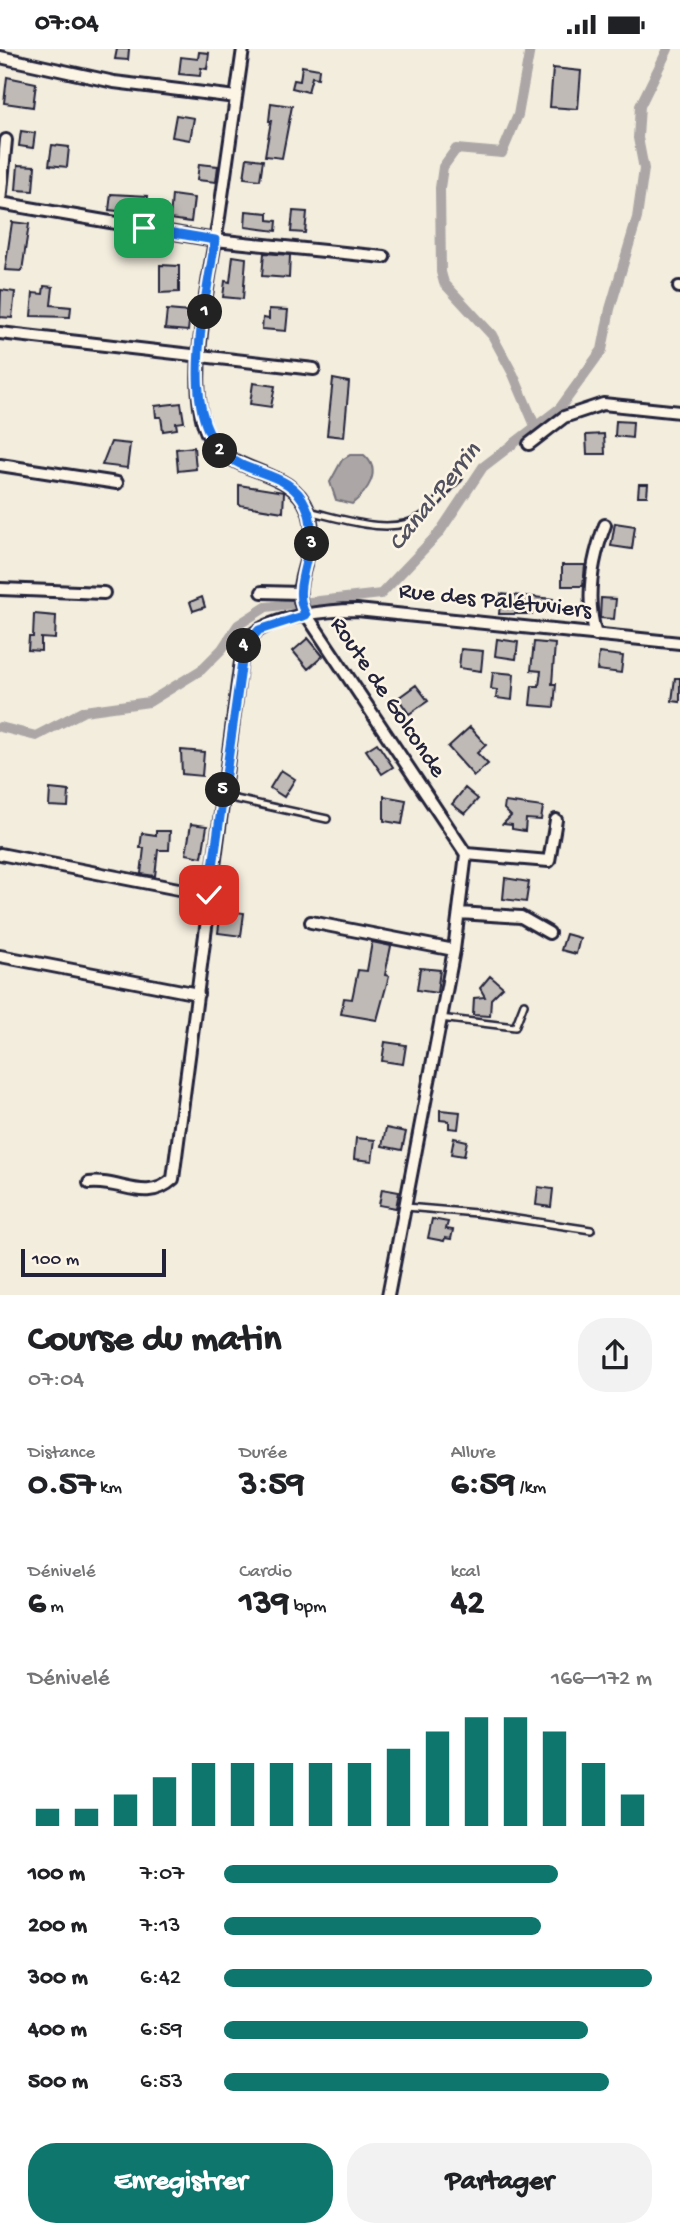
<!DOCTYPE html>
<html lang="fr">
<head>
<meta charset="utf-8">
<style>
	body { margin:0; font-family:"Gochi Hand",sans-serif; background:#f2f2f2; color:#202124; height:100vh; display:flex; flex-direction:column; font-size:26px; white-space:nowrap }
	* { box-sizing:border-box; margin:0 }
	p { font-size:23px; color:#757577 }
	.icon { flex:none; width:38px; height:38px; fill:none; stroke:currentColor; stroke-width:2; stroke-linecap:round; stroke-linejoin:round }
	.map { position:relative; height:1246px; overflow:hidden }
	.panel { display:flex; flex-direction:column; background:#fff; flex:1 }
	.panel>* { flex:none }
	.scale { position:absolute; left:21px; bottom:18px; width:145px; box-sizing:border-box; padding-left:7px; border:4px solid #22223b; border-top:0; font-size:19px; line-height:24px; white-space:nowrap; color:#22223b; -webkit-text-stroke:5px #fcf5e5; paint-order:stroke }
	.pin { position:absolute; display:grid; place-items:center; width:60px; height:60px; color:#fff; margin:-30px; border-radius:14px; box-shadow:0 4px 10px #0006 }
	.km { position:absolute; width:35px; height:35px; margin:-18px; border-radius:50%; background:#222; color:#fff; font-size:19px; line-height:35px; text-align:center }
	.round { display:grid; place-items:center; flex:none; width:74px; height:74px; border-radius:28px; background:#f2f2f2 }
	.head { display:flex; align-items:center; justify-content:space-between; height:119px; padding:0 28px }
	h1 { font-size:38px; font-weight:800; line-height:52px }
	.figures { display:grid; grid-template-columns:repeat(3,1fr); gap:10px; height:119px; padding:7px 28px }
	.figures div { display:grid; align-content:center }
	.figures b { font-size:35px; font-weight:800 }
	.figures small { font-size:19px; font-weight:400 }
	.figures p { font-size:19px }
	.chart { height:196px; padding:14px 28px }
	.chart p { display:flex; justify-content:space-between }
	.chart svg { width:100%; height:126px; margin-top:7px; stroke:#0f766e; stroke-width:6 }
	.cta { display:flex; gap:14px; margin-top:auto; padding:14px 28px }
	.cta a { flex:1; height:80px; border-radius:28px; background:#0f766e; color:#fff; font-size:28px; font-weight:800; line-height:80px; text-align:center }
	.cta a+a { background:#f2f2f2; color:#202124 }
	ul { padding:0 28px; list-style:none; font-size:23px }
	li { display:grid; grid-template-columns:112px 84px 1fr; align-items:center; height:52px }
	li i { height:18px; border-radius:9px; background:#0f766e }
	.status { display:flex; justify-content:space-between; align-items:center; height:49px; padding:0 35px; background:#fff; direction:ltr }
	.status svg { height:19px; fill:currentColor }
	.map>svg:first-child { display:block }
	.water { fill:#aca7a6; stroke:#75727b; stroke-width:2 }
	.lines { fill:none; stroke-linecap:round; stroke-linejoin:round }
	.canal { stroke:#aca7a6; stroke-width:10 }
	.building { fill:#bfbab6; stroke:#22223b; stroke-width:2 }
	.service-casing { stroke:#22223b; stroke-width:10 }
	.minor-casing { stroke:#22223b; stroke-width:16 }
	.service { stroke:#fcf5e5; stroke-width:5 }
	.minor { stroke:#fcf5e5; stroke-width:10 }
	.route-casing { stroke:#fff; stroke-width:14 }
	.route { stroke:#1a73e8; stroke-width:9 }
	.labels { text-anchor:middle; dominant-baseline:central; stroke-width:5; stroke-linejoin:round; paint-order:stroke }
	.street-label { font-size:24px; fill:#22223b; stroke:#fcf5e5 }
	.water-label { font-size:26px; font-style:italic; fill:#525160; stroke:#fcf5e5 }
</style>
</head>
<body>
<div class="status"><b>07:04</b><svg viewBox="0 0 49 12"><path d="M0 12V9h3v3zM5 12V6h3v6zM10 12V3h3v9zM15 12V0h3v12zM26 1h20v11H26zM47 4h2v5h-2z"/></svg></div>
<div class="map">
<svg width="680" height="1247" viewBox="0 0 680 1247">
	<rect width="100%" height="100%" fill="#f3edde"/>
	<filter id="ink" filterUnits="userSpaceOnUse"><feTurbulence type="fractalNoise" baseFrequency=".0143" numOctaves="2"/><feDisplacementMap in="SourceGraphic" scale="14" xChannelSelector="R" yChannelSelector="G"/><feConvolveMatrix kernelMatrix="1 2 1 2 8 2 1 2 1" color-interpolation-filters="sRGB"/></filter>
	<g filter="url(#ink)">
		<path class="water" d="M350 406H364C383 422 367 443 352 455L336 451 330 433 342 411Z"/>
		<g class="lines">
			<path class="canal" d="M530 0 518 66 502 104 456 100 443 118 440 139 441 223 444 234 492 286 513 325 536 379
				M0 678 36 687 84 662 149 653 201 621 222 600 238 576 266 558 381 545 439 484 483 418 560 359 602 301 610 260 637 169 644 120 638 89 640 57 668 0"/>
		</g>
		<path class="building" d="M117 0H129L128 11 115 10Z
			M199 3 209 4 207 20 201 19 200 27 179 25 181 8 198 10Z
			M302 17 319 20 318 29 312 28 308 43 292 39 294 31 300 32Z
			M553 19 581 22 578 60 550 58Z
			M7 28 36 34 33 58 4 54Z
			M271 54 292 57 282 109 265 107 271 72H269Z
			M176 66 194 69 190 91 172 88Z
			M21 82 35 84 33 99 19 97Z
			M52 96 69 98 67 118 49 116Z
			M247 109 263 111 260 131 244 129Z
			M199 115 218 117 216 133 197 131Z
			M18 116 35 117 33 142 16 141Z
			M111 145 148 147 146 165 109 161Z
			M172 146 194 149 191 173 170 170Z
			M246 162 268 164V171L277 172 276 182 245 178Z
			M293 162 307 163 305 184 291 183Z
			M12 173 29 175 22 222 5 221Z
			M264 204 290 206 289 229 262 227Z
			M233 207 246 209 243 250 223 248 225 232 230 233Z
			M160 216 179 217V243L160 244Z
			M44 237 53 238 51 256 71 258 70 268 31 267 33 244 43 245Z
			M1 241 15 243 12 269 0 268Z
			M269 260 288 261 286 282 262 280 263 269 269 270Z
			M167 261 190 263 188 282 165 280Z
			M333 330 349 333 344 388 327 386Z
			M253 334 275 337 271 358 250 355Z
			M181 354 184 373 176 374 177 380 163 382 161 368H156L155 357Z
			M616 372 633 373 632 389 615 387Z
			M604 385 605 405H587L586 386Z
			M111 393 130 395 127 419 102 416Z
			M194 398 196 420 178 422 176 400Z
			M639 435H648L647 447H638Z
			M239 436 284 443 283 463 239 456Z
			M615 474 635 477 632 500 611 497Z
			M562 516H585L583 537H562Z
			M501 545 553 550 551 563 533 560 532 565H499Z
			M202 548 205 558 193 562 190 553Z
			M601 549 616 550 614 570 600 569Z
			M34 565 56 567 55 590 41 589V602L28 601 29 588H33Z
			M308 589 323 607 308 620 293 602Z
			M497 590 518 593 516 610 495 607Z
			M534 593 555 595 552 635H556L554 658 530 656 532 637H539L541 622 531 621Z
			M461 600 483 602 481 622 459 619Z
			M599 604 623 607 621 624 597 621Z
			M493 623 514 625 512 651 496 649 497 641 491 640Z
			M675 629H680V653L672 652Z
			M416 636 428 652 409 665 398 649Z
			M470 678 486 696 477 704 488 715 474 727 448 698Z
			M377 694 393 718 382 725 366 701Z
			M181 701 204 703 202 727 182 725Z
			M281 721 295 730 284 748 270 739Z
			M465 739 478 750 465 765 452 755Z
			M50 740 69 742 68 758 49 757Z
			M384 747 406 751 402 775 384 772Z
			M505 753 543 758 541 771 526 770 525 782 512 780V776L503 775 511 767 504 760Z
			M191 775 207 777 202 808 186 805Z
			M156 782H170L169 801H158L155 827 141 825 144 799H140L142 784 156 786Z
			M505 829 529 833 526 853 503 850Z
			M221 861 244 864 241 887 218 884Z
			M566 885 580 889 576 905 561 901Z
			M372 893 391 897 385 926 389 927 377 971 341 965 344 949 352 950 358 921 367 922Z
			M420 919 440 921 437 944 417 941Z
			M490 927 503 938 491 950 490 967 473 966 474 949 485 948 480 939Z
			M385 993 406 996 403 1015 382 1012Z
			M440 1061 460 1063 458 1080 449 1079V1072L440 1071Z
			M386 1079 406 1083 402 1101 382 1097Z
			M356 1089 375 1091 372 1112 354 1110Z
			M454 1089 467 1092 464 1107 451 1105Z
			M538 1138 553 1140 551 1158 536 1156Z
			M382 1140 399 1143 396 1159 379 1156Z
			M432 1170 448 1173 446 1180 453 1181 451 1190 445 1189 444 1192 428 1189Z"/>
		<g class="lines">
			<g class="service-casing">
				<path id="service" d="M308 462C340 469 391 488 421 468 436 459 445 440 459 429
					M222 747 327 770
					M440 969 515 978 524 955
					M406 1158 476 1164 591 1181"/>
			</g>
			<g class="minor-casing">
				<path id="minor" d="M243 0C235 56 227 112 219 168 211 221 183 343 209 388 232 428 291 417 308 461 322 497 291 529 302 559L466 805 454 901 388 1247
					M0 8 114 33 236 48
					M0 153 6 91
					M0 154 215 191 384 208
					M679 238H680
					M0 284 314 320
					M529 395 564 368 603 355 680 363
					M0 416 117 434
					M0 540 104 544
					M262 543 300 544
					M596 586C585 550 592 511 605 476
					M0 805 209 846
					M466 805 549 812 556 771
					M459 864 521 868 549 884
					M311 873 454 901
					M0 907 198 945
					M89 1134C120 1130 146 1155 173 1130L240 619C242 608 243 596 250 588 270 567 330 561 357 561L680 594"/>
			</g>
			<use href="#service" class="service"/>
			<use href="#minor" class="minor"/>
		</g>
	</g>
	<g class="lines" filter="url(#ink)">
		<g class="route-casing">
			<path id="route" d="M144 179 215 191C207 253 170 382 240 415 265 427 294 429 306 457 324 495 287 535 306 566L259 581 244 598 209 846"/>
		</g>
		<use href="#route" class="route"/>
	</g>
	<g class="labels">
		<g class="street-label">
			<text transform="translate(495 553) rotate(6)">Rue des Palétuviers</text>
			<text transform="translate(387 649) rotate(56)">Route de Golconde</text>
		</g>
		<g class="water-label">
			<text transform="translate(436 449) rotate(-51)">Canal Perrin</text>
		</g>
	</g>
</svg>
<div class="scale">100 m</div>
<div class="pin" style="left:144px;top:179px;background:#1e9e55"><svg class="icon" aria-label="arrive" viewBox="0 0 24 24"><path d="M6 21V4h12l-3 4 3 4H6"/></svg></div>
<div class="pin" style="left:209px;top:846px;background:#d93025"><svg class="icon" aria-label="check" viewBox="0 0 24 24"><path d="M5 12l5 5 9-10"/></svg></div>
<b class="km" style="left:205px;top:263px">1</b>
<b class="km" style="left:220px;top:402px">2</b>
<b class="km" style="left:312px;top:495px">3</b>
<b class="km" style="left:244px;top:597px">4</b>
<b class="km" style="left:223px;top:741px">5</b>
</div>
<section class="panel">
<div class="head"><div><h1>Course du matin</h1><p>07:04</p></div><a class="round"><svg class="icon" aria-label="share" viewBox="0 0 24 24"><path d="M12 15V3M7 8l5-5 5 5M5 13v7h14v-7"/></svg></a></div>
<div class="figures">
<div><p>Distance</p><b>0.57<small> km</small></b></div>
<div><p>Durée</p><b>3:59</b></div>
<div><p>Allure</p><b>6:59<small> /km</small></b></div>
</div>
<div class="figures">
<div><p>Dénivelé</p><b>6<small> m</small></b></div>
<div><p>Cardio</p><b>139<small> bpm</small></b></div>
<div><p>kcal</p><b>42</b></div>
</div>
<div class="chart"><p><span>Dénivelé</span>166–172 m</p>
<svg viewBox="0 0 160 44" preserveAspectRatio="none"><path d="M5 44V38M15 44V38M25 44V33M35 44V27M45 44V22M55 44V22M65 44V22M75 44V22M85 44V22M95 44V17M105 44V11M115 44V6M125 44V6M135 44V11M145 44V22M155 44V33"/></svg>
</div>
<ul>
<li><b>100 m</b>7:07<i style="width:78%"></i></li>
<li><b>200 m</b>7:13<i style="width:74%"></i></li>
<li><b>300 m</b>6:42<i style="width:100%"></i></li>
<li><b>400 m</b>6:59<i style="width:85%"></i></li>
<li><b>500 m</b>6:53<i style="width:90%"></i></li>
</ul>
<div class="cta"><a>Enregistrer</a><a>Partager</a></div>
</section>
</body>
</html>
